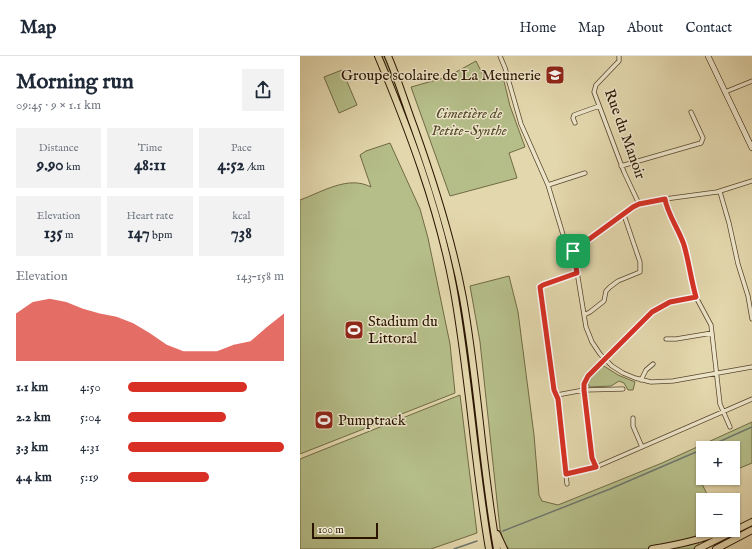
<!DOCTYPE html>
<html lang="en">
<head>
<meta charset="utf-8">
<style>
	body { margin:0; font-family:"IM FELL English",serif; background:#f2f2f3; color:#1f2937; height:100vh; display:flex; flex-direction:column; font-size:15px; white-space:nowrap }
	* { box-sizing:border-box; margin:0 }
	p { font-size:13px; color:#747a83 }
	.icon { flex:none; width:22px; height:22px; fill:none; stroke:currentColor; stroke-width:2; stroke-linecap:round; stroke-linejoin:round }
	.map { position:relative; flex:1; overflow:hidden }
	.drawer { display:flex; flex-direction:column; background:#fff; width:300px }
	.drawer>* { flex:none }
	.fabs { position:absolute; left:396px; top:385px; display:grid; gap:8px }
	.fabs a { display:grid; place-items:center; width:44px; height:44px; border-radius:0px; background:#fff; box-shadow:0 1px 3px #0004; font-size:20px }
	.scale { position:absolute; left:12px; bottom:10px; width:66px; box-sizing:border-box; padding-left:4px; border:2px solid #2b1501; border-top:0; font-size:11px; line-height:14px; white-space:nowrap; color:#2b1501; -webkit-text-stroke:3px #ede5ca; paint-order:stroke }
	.pin { position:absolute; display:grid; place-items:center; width:34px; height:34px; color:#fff; margin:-17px; border-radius:8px; box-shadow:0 2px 6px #0006 }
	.round { display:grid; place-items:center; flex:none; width:42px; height:42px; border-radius:0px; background:#f2f2f3 }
	.overview { display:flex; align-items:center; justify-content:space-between; height:68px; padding:0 16px }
	h1 { font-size:22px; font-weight:800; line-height:30px }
	.figures { display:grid; grid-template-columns:repeat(3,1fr); gap:6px; height:68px; padding:4px 16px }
	.figures div { display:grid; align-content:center; border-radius:0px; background:#f2f2f3; text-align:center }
	.figures b { font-size:17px; font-weight:800 }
	.figures small { font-size:11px; font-weight:400 }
	.figures p { font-size:11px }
	.chart { height:112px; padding:8px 16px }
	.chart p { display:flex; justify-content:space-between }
	.chart svg { width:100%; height:72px; margin-top:4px; fill:#d93025; opacity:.7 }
	ul { padding:0 16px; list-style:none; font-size:13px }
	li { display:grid; grid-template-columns:64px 48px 1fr; align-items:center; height:30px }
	li i { height:10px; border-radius:5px; background:#d93025 }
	header { display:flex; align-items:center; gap:24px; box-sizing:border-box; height:56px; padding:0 20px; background:#fff; border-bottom:1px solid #e0e1e3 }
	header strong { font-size:19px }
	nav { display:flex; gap:22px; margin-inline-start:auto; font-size:14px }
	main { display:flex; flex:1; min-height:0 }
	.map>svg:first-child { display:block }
	.green { fill:#b5be89; stroke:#706a45 }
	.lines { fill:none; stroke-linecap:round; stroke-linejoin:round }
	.stream { stroke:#6e766e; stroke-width:1.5 }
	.street-casing { stroke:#59462c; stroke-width:5 }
	.secondary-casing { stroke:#2b1501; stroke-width:6 }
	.highway-casing { stroke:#2b1501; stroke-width:8 }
	.street { stroke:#ede5ca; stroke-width:3.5 }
	.secondary { stroke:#ede5ca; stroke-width:5 }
	.highway { stroke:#e3d7ad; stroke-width:6 }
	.route-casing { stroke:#fff; stroke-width:8 }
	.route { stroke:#d93025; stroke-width:5 }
	.labels { text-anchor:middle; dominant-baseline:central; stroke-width:3; stroke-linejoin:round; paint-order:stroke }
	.poi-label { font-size:15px; fill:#2b1501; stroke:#ede5ca; text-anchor:start }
	.park-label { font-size:15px; font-style:italic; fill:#54482a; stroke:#ede5ca }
	.street-label { font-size:15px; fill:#2b1501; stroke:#ede5ca }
</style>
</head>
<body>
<header>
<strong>Map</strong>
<nav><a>Home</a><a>Map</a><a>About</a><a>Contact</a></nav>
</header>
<main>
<section class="drawer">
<div class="overview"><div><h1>Morning run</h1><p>09:45 · 9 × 1.1 km</p></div><a class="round"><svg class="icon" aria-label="share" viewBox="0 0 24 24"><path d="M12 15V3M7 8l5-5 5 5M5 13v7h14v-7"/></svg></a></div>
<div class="figures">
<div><p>Distance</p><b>9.90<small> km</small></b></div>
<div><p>Time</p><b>48:11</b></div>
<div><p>Pace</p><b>4:52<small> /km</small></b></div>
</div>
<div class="figures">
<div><p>Elevation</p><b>135<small> m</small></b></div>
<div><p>Heart rate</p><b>147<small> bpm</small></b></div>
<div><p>kcal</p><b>738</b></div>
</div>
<div class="chart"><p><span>Elevation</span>143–158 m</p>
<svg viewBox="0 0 160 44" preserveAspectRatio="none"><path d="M0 44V15L10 8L20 6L30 8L40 12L50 15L60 17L70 21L80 27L90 34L100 38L110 38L120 38L130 34L140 32L150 23L160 15V44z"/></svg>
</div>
<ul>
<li><b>1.1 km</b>4:50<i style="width:76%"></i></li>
<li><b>2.2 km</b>5:04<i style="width:63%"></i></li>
<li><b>3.3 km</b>4:31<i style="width:100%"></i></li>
<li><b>4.4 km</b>5:19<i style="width:52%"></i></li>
</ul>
</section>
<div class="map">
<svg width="452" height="493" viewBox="0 0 452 493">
	<rect width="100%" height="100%" fill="#e3d7ad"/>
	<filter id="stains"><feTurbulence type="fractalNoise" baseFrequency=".005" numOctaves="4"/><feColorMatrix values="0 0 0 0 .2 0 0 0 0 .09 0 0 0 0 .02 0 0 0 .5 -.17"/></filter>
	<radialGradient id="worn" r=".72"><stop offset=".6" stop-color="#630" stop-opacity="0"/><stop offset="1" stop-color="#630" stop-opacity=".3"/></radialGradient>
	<path class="green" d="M81 0H84C114 74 139 148 157 226H155L147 191Z
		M176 5 186 25 191 23 193 25 203 21 210 50 225 91 209 97 217 122 150 140 111 31 147 21Z
		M42 14 57 49 39 57 24 21Z
		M90 87 120 153 128 182 150 288 155 337 0 398V144C22 136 48 119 71 131L60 99 66 95Z
		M209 220 218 256 234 379 239 439 242 445 258 449 362 407 452 366V407L433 415V392H403V422H415L402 428 410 444H403V474H407L396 478 400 493H209L204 487 200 473 180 286 170 230Z
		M302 310H304L318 319 335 326 333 334H328L324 327 319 325 311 330 290 331 288 328 291 322Z
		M160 339 177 477 131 493H0V403Z"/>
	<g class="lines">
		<path class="stream" d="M405 392 452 371
			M203 475 310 433 403 393
			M154 493 177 485"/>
		<g class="street-casing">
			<path id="street" d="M200 0 205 12 221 68 248 129 264 182 274 197 286 271 292 286 300 298 312 310 323 317 335 322 351 326 373 325 452 311
				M319 0V5L296 29 294 36 324 116 339 148
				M425 36 452 25
				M275 67 273 62 274 59 299 50
				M321 110 401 87 403 82 391 56
				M248 129 285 117
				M420 136 429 167 438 208 448 240 452 263
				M365 143 367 151 376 168 383 189 397 243 411 269 420 348 430 371
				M273 195 337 148 365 143 417 136 452 125
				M284 259 290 256 304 245 306 235 310 231 318 225 340 216V206L325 162 323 158
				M366 283H376L412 277
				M341 324 346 314 353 308
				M257 339 284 334 323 333
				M333 362V370L342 391
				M296 411 292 402 284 334V328L287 321 352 256 370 245 396 241
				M266 418 296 411 452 343
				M267 428 258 343 254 334 239 232 243 229 277 217"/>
		</g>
		<g class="secondary-casing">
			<path id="secondary" d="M408 0 452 92"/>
		</g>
		<g class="highway-casing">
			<path id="highway" d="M78 0C109 74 138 151 153 230 169 317 174 406 189 493
				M88 0C98 23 105 47 114 71 134 127 152 183 163 242 178 325 182 410 197 493
				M197 478 204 493
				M352 493C377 489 401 484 426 474
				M398 493 452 466
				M416 493 452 474"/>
		</g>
		<use href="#street" class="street"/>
		<use href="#secondary" class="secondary"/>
		<use href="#highway" class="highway"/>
	</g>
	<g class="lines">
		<g class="route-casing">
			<path id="route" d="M365 143C367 157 379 174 384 189 389 206 391 224 396 241L370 246 352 256 288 320 284 328V334L292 402 296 411 266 418 258 343 254 334 240 231 243 229 277 217 273 195 333 151 339 148Z"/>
		</g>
		<use href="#route" class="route"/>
	</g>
	<defs>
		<g id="school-square" transform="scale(1)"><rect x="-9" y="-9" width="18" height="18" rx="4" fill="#8f2418" stroke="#ede5ca"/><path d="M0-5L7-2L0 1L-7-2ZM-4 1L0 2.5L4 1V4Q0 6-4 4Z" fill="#fff"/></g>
		<g id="stadium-square" transform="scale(1)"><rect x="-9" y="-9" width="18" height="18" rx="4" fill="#8f2418" stroke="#ede5ca"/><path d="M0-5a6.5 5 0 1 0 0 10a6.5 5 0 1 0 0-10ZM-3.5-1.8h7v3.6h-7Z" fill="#fff"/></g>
	</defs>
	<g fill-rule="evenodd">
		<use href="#school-square" x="255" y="19"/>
		<use href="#stadium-square" x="54" y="274"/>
		<use href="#stadium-square" x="24" y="364"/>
	</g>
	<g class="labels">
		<g class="poi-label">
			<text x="241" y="19" text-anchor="end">Groupe scolaire de La Meunerie</text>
			<text x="68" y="265">Stadium du<tspan x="68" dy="17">Littoral</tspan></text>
			<text x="38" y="364">Pumptrack</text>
		</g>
		<g class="park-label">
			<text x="169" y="57">Cimetière de<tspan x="169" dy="17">Petite-Synthe</tspan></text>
		</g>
		<g class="street-label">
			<text transform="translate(325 78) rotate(70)">Rue du Manoir</text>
		</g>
	</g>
	<rect width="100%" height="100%" filter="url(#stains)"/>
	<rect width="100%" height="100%" fill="url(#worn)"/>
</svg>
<div class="fabs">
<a>+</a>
<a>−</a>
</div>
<div class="scale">100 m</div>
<div class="pin" style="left:273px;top:195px;background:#1e9e55"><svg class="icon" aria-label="arrive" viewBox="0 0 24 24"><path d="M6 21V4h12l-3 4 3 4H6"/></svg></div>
</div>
</main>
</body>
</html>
